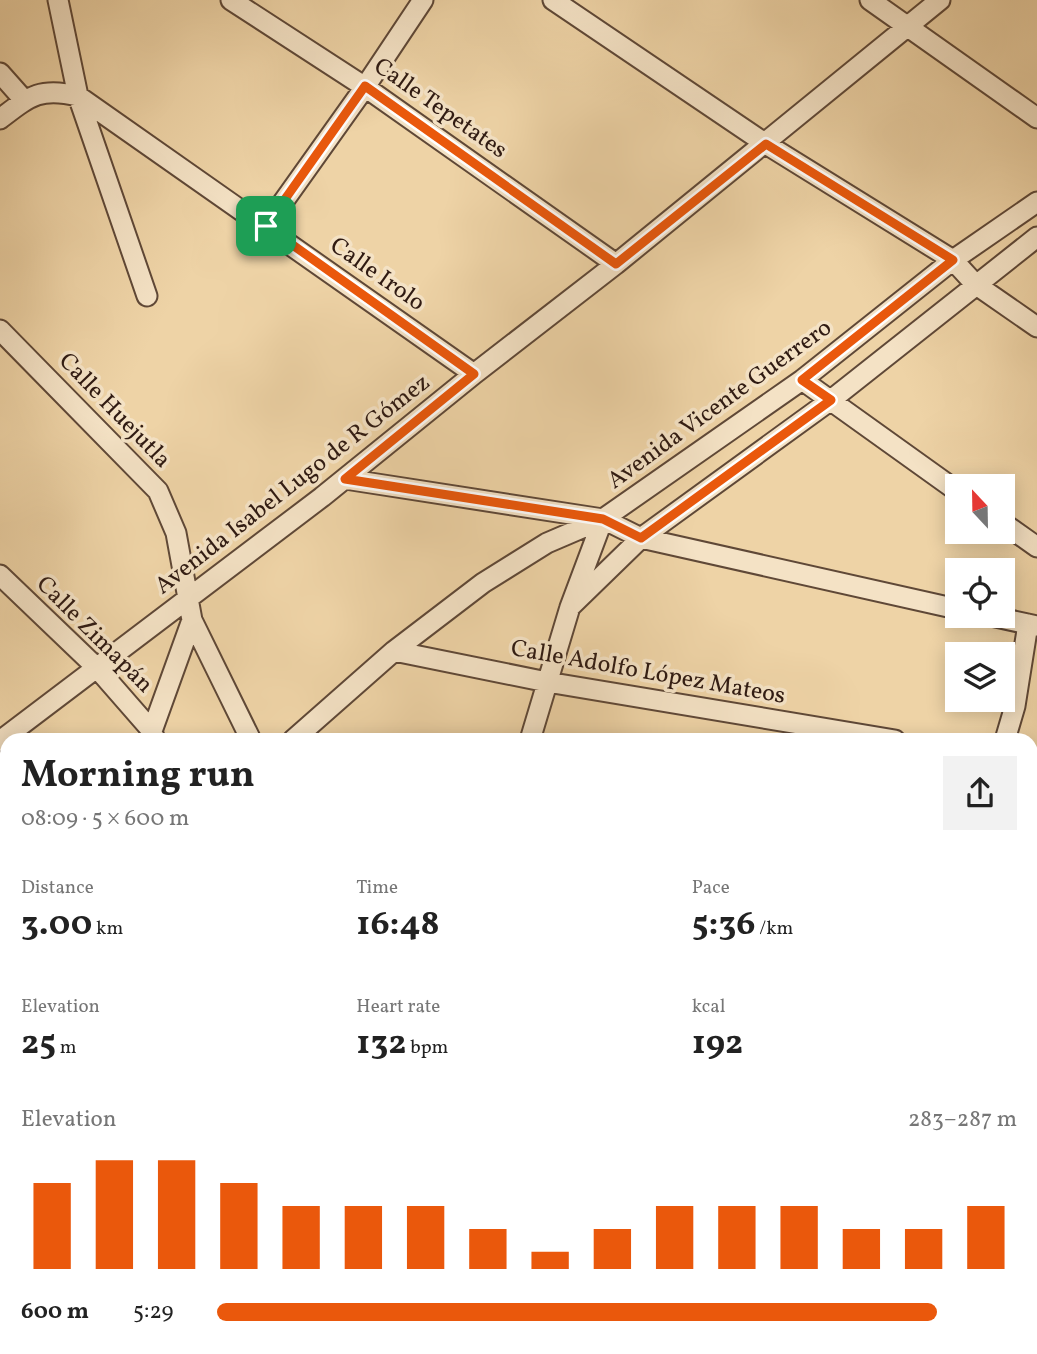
<!DOCTYPE html>
<html lang="en">
<head>
<meta charset="utf-8">
<style>
	body { margin:0; font-family:Vollkorn,serif; background:#f2f2f2; color:#222; height:100vh; display:flex; flex-direction:column; font-size:26px; white-space:nowrap }
	* { box-sizing:border-box; margin:0 }
	p { font-size:23px; color:#767676 }
	.icon { flex:none; width:38px; height:38px; fill:none; stroke:currentColor; stroke-width:2; stroke-linecap:round; stroke-linejoin:round }
	.map { position:relative; flex:1; overflow:hidden }
	.details { position:absolute; left:0px; top:733px; width:1038px; height:621px; display:flex; flex-direction:column; background:#fff; border-radius:21px 21px 0 0; box-shadow:0 4px 18px #0003 }
	.details>* { flex:none }
	.needle { width:46px; rotate:338deg }
	.buttons { position:absolute; left:945px; top:474px; display:grid; gap:14px }
	.buttons a { display:grid; place-items:center; width:70px; height:70px; border-radius:0px; background:#fff; box-shadow:0 4px 18px #0003; font-size:35px }
	.pin { position:absolute; display:grid; place-items:center; width:60px; height:60px; color:#fff; margin:-30px; border-radius:14px; box-shadow:0 4px 10px #0006 }
	.round { display:grid; place-items:center; flex:none; width:74px; height:74px; border-radius:0px; background:#f2f2f2 }
	.headline { display:flex; align-items:center; justify-content:space-between; height:119px; padding:0 21px }
	h1 { font-size:38px; font-weight:700; line-height:52px }
	.metrics { display:grid; grid-template-columns:repeat(3,1fr); gap:10px; height:119px; padding:7px 21px }
	.metrics div { display:grid; align-content:center }
	.metrics b { font-size:35px; font-weight:700 }
	.metrics small { font-size:19px; font-weight:400 }
	.metrics p { font-size:19px }
	.chart { height:196px; padding:14px 21px }
	.chart p { display:flex; justify-content:space-between }
	.chart svg { width:100%; height:126px; margin-top:7px; stroke:#ea580c; stroke-width:6 }
	ul { padding:0 21px; list-style:none; font-size:23px }
	li { display:grid; grid-template-columns:112px 84px 1fr; align-items:center; height:52px }
	li i { height:18px; border-radius:9px; background:#ea580c }
	.map>svg:first-child { display:block }
	.lines { fill:none; stroke-linecap:round; stroke-linejoin:round }
	.street-casing { stroke:#5f4837; stroke-width:23 }
	.street { stroke:#f4e2c5; stroke-width:19 }
	.route-casing { stroke:#fff; stroke-width:14 }
	.route { stroke:#ea580c; stroke-width:9 }
	.labels { text-anchor:middle; dominant-baseline:central; stroke-width:7; stroke-linejoin:round; paint-order:stroke }
	.street-label { font-size:24px; fill:#2f1a12; stroke:#f4e2c5 }
</style>
</head>
<body>
<div class="map">
<svg width="1037" height="1354" viewBox="0 0 1037 1354">
	<rect width="100%" height="100%" fill="#eed3a6"/>
	<filter id="stains"><feTurbulence type="fractalNoise" baseFrequency=".00286" numOctaves="4"/><feColorMatrix values="0 0 0 0 .2 0 0 0 0 .09 0 0 0 0 .02 0 0 0 .5 -.17"/></filter>
	<radialGradient id="worn" r=".72"><stop offset=".6" stop-color="#630" stop-opacity="0"/><stop offset="1" stop-color="#630" stop-opacity=".3"/></radialGradient>
	<g class="lines">
		<g class="street-casing">
			<path id="street" d="M58 0 78 96 147 296
				M231 0 365 87 616 264
				M553 0 766 144 953 260 975 284 1037 327
				M870 0 1037 118
				M0 73 24 100
				M0 119C30 96 40 87 78 96L474 374
				M266 226 365 87 423 0
				M0 330 158 491 176 533 192 620 251 740
				M802 380 957 491
				M345 479 603 519 641 538 957 609
				M1003 523 1037 547
				M0 575 97 668 152 731 155 740
				M570 607 641 538 831 400 1037 237
				M991 616 1037 626
				M394 651 547 682 895 740
				M152 731 192 620
				M293 740 394 651 483 583 547 543 603 519 802 380 953 260 1037 202
				M530 740 570 607 603 519
				M1005 740 1015 706 1028 624
				M0 741 322 497 474 374 616 264 940 0
				M1031 765 1037 767
				M1031 944 1037 946
				M0 1043 7 1038
				M1031 1087 1037 1089
				M0 1088 7 1095
				M1031 1200 1037 1201
				M259 1348 266 1354
				M215 1354 223 1348
				M555 1354 557 1348
				M730 1354 732 1348
				M903 1354 905 1348"/>
		</g>
		<use href="#street" class="street"/>
	</g>
	<g class="lines">
		<g class="route-casing">
			<path id="route" d="M365 86 616 264 766 144 953 260 802 380 831 400 641 538 603 519 345 479 474 374 266 226Z"/>
		</g>
		<use href="#route" class="route"/>
	</g>
	<g class="labels">
		<g class="street-label">
			<text transform="translate(440 109) rotate(35)">Calle Tepetates</text>
			<text transform="translate(377 275) rotate(35)">Calle Irolo</text>
			<text transform="translate(720 405) rotate(-36)">Avenida Vicente Guerrero</text>
			<text transform="translate(114 411) rotate(46)">Calle Huejutla</text>
			<text transform="translate(293 485) rotate(-38)">Avenida Isabel Lugo de R Gómez</text>
			<text transform="translate(94 635) rotate(45)">Calle Zimapán</text>
			<text transform="translate(648 673) rotate(10)">Calle Adolfo López Mateos</text>
		</g>
	</g>
	<rect width="100%" height="100%" filter="url(#stains)"/>
	<rect width="100%" height="100%" fill="url(#worn)"/>
</svg>
<div class="buttons">
<a><svg class="needle" viewBox="-14 -14 28 28"><path d="M0-13l5 13h-10z" fill="#e53935"/><path d="M0 13l5-13h-10z" fill="#767676"/></svg></a>
<a><svg class="icon" aria-label="locate" viewBox="0 0 24 24"><circle cx="12" cy="12" r="6"/><path d="M12 2v4M12 18v4M2 12h4M18 12h4"/></svg></a>
<a><svg class="icon" aria-label="layers" viewBox="0 0 24 24"><path d="M12 4l9 5-9 5-9-5zM3 14l9 5 9-5"/></svg></a>
</div>
<div class="pin" style="left:266px;top:226px;background:#1e9e55"><svg class="icon" aria-label="arrive" viewBox="0 0 24 24"><path d="M6 21V4h12l-3 4 3 4H6"/></svg></div>
<section class="details">
<div class="headline"><div><h1>Morning run</h1><p>08:09 · 5 × 600 m</p></div><a class="round"><svg class="icon" aria-label="share" viewBox="0 0 24 24"><path d="M12 15V3M7 8l5-5 5 5M5 13v7h14v-7"/></svg></a></div>
<div class="metrics">
<div><p>Distance</p><b>3.00<small> km</small></b></div>
<div><p>Time</p><b>16:48</b></div>
<div><p>Pace</p><b>5:36<small> /km</small></b></div>
</div>
<div class="metrics">
<div><p>Elevation</p><b>25<small> m</small></b></div>
<div><p>Heart rate</p><b>132<small> bpm</small></b></div>
<div><p>kcal</p><b>192</b></div>
</div>
<div class="chart"><p><span>Elevation</span>283–287 m</p>
<svg viewBox="0 0 160 44" preserveAspectRatio="none"><path d="M5 44V14M15 44V6M25 44V6M35 44V14M45 44V22M55 44V22M65 44V22M75 44V30M85 44V38M95 44V30M105 44V22M115 44V22M125 44V22M135 44V30M145 44V30M155 44V22"/></svg>
</div>
<ul>
<li><b>600 m</b>5:29<i style="width:90%"></i></li>
</ul>
</section>
</div>
</body>
</html>
